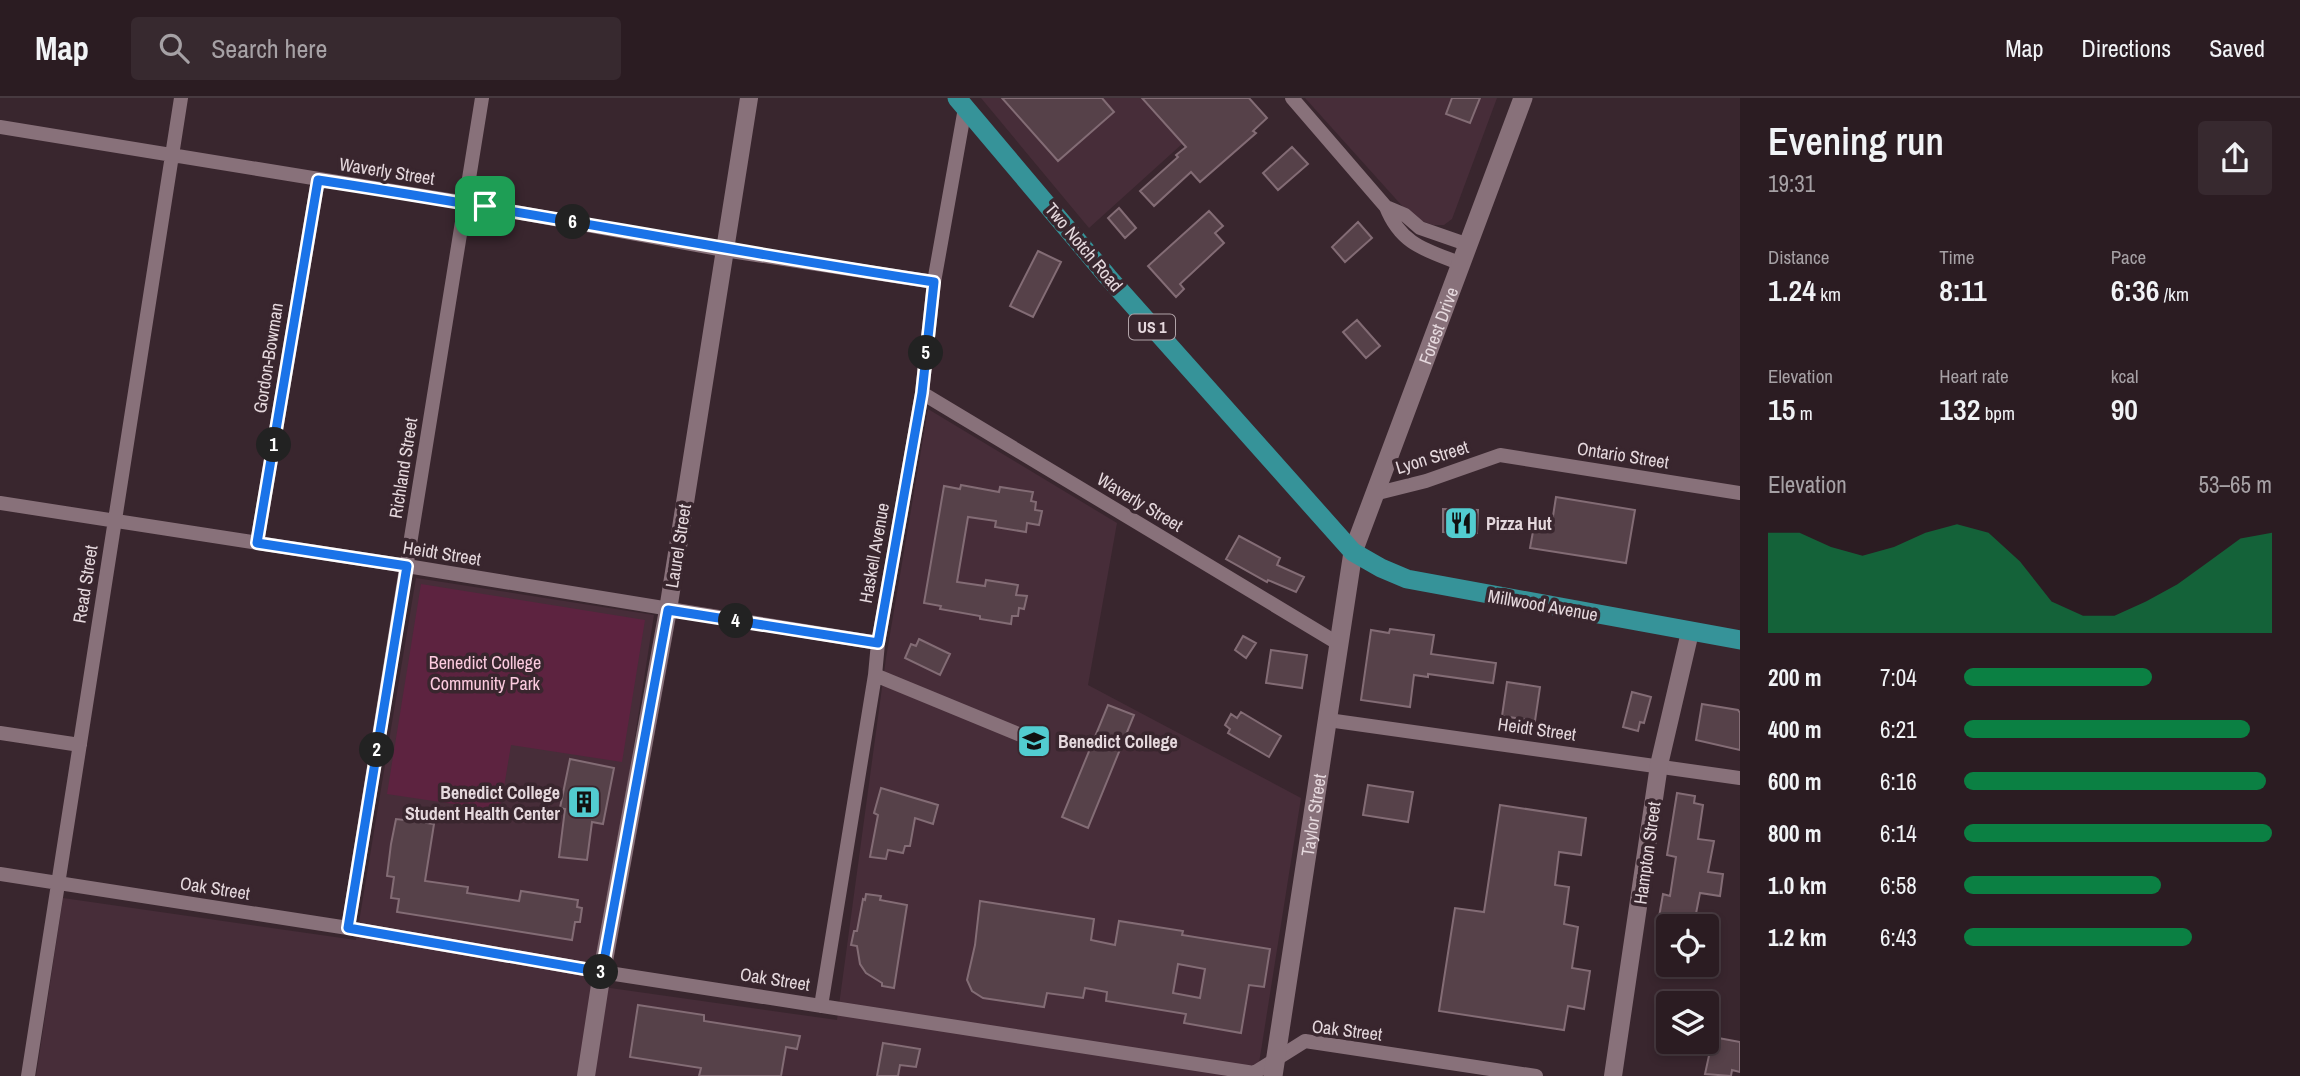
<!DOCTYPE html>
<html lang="en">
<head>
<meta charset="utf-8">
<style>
	body { margin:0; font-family:"Archivo Narrow",sans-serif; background:#37292f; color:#f1f3f6; height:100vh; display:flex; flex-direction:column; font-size:26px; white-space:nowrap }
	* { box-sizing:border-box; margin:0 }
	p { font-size:23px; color:#a6a1a5 }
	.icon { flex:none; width:38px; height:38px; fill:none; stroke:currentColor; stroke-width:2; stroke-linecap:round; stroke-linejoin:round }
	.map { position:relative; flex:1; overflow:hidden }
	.side { display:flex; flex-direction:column; background:#2b1c22; width:560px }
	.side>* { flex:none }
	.tools { position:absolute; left:1656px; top:816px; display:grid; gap:14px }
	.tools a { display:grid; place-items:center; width:63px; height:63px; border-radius:7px; background:#2b1c22; box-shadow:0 4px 10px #0003,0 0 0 2px #473a40; font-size:35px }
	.pin { position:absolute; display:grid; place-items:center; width:60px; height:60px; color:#fff; margin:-30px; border-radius:14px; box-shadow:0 4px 10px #0006 }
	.km { position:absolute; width:35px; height:35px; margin:-18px; border-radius:50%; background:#222; color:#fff; font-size:19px; line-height:35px; text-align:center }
	.round { display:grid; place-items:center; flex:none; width:74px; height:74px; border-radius:7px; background:#37292f }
	.head { display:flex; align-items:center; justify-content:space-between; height:119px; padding:0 28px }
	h1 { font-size:38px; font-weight:600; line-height:52px }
	.metrics { display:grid; grid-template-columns:repeat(3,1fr); gap:10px; height:119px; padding:7px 28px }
	.metrics div { display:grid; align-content:center }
	.metrics b { font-size:30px; font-weight:600 }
	.metrics small { font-size:19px; font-weight:400 }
	.metrics p { font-size:19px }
	.chart { height:196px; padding:14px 28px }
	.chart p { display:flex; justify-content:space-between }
	.chart svg { width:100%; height:126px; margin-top:7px; fill:#0b8043; opacity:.7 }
	ul { padding:0 28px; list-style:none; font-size:23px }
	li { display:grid; grid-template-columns:112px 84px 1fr; align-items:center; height:52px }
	li i { height:18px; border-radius:9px; background:#0b8043 }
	header { display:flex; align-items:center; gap:42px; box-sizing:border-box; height:98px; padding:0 35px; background:#2b1c22; border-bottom:2px solid #473a40 }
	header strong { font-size:33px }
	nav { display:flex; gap:38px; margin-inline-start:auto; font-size:24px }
	.search { width:490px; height:63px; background:#37292f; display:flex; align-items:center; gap:18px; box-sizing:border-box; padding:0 24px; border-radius:7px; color:#a6a1a5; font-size:26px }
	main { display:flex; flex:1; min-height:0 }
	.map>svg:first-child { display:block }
	.built { fill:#472d39 }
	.green { fill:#5d2340 }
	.building { fill:#564149; stroke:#836c75; stroke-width:2; fill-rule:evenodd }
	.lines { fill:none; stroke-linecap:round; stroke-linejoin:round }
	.minor { stroke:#88717a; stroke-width:14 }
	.tertiary { stroke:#88717a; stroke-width:18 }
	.secondary { stroke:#88717a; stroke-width:19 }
	.primary { stroke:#369399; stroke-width:19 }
	.route-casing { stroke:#fff; stroke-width:14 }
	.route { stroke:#1a73e8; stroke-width:9 }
	.labels { text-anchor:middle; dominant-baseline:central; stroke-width:7; stroke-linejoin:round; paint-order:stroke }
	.shield { fill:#39262e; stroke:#b1a3a8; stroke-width:2 }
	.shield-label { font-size:16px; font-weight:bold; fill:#e5d8dd }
	.street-label { font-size:18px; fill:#e5d8dd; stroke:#39262e }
	.poi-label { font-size:18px; font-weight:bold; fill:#e5d8dd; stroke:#39262e; text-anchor:start }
	.park-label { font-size:18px; fill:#fccbdf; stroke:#39262e }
</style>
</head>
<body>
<header>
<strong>Map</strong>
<div class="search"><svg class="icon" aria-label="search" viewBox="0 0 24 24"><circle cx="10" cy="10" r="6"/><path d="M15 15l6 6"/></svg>Search here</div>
<nav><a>Map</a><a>Directions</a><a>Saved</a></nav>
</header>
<main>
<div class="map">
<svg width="1740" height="978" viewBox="0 0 1740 978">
	<rect width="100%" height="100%" fill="#39262e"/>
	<path class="built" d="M981 0H1233L1089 130Z
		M1305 0H1497L1452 121 1444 127H1433L1413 120Z
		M928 311 1117 425 1088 587 1301 700 1257 978H36L63 800 356 842 416 480 654 517 596 888 837 922 886 560Z"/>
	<path class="green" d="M421 486 645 522 622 664 511 647 500 713 387 696Z"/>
	<path class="building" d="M1002 0H1102L1114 14 1058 63Z
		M1142 0H1249L1267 20 1253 33 1256 35 1200 84 1191 74 1154 108 1140 93 1178 59 1176 57 1186 49Z
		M1452 0H1480L1470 25 1446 16Z
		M1292 49 1308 66 1278 92 1263 75Z
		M1119 110 1136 130 1125 140 1108 120Z
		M1209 113 1223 128 1215 135 1224 145 1180 186 1184 191 1176 199 1148 168Z
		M1358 124 1372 140 1345 164 1332 149Z
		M1038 153 1061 164 1033 219 1010 208Z
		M1357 222 1380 248 1366 260 1343 234Z
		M961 387 999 394 1000 389 1033 394 1031 403 1036 404 1035 412 1042 413 1039 427 1027 425 1026 434 995 429 996 423 968 419 957 484 985 488 986 482 1018 487 1016 497 1027 498 1024 511 1019 510 1018 518H1012L1011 526 980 521V518L940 511 941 508 924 505 944 388 960 391Z
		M1556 399 1635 412 1626 465 1530 450 1534 428 1551 431Z
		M1443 411 1478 412 1477 435 1443 434Z
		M1239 438 1280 460 1277 467 1304 479 1296 494 1268 482 1267 484 1226 461Z
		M1390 531 1434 537 1431 556 1496 565 1493 585 1428 576V579L1414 577 1410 609 1361 602 1371 532 1389 535Z
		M1243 538 1256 545 1246 560 1235 552Z
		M919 541 950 556 940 577 905 560 911 546 916 548Z
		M1271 552 1307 557 1302 590 1266 585Z
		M1507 584 1540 589 1535 623 1502 618Z
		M1632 594 1651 599 1644 625 1640 624 1638 633 1623 629Z
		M1702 606 1738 612 1740 615V652L1696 642Z
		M1108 607 1134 617 1088 730 1062 719Z
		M1241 614 1281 638 1269 659 1228 635 1230 631 1225 627 1231 616 1237 620Z
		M570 661 614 670 603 726 592 724 587 762 559 759 565 711 560 710Z
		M1368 687 1413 694 1408 724 1363 717Z
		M881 690 938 707 933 726 915 720 910 748H905L903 755 888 752 886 761 870 759 878 717 874 715Z
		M1677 695 1695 698 1694 705 1703 707 1698 741 1714 743 1708 774 1723 776 1720 798 1700 795 1694 826 1659 819 1663 796 1670 798 1676 759 1667 757Z
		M1500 707 1586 720 1581 757 1559 754 1555 787 1569 789 1564 826 1578 829 1572 870 1590 873 1584 911 1568 908 1564 932 1439 913 1455 810 1484 814Z
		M414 717 427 719 426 725 434 726 425 783 468 789 467 795 519 803 521 793 578 802 577 809 582 810 580 824H575L572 842 397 814 399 801 391 800 394 779 387 778 391 746 396 721 413 723Z
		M866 796 881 798 880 802 907 807 894 890 882 888V885L866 875 860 866 857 848 851 847 854 833H857L863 801 865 802Z
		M980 803 1094 821 1091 842 1115 847 1119 823 1183 833 1182 837 1270 851 1264 889 1249 887 1241 935 1184 925 1186 916 1106 903 1107 894 1085 890 1083 900 1047 895 1044 909 983 900 972 893 967 882 975 847ZM1178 866 1205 871 1200 900 1173 895Z
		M638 907 704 917V923L800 938 797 951 786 949 781 978H699L701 970 630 959Z
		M1713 939 1740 944V974L1732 972 1731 978 1705 976Z
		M883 945 920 951 916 969 900 967 898 978H877Z"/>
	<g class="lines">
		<path class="minor" d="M1292 0 1386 109C1401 147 1426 152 1462 166
			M0 29 466 105 724 152 934 184
			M1386 109 1405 117 1420 130 1469 147
			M922 295 1339 546
			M1374 396 1426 383 1500 357 1740 395
			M0 405 407 468 878 545
			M257 445 318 82
			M875 577 1033 642
			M1328 622 1740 680
			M0 635 80 647
			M0 776 348 830 602 874 1254 975 1305 943 1536 978
			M348 830 482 0
			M821 908 875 577 878 545 922 295 934 184 965 10
			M28 978 181 0"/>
		<path class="tertiary" d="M586 978 602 874 668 512 749 0
			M1613 978 1659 667 1690 534"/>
		<path class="secondary" id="s1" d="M1273 978 1353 454 1523 0"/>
		<path class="primary" d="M957 0 1108 179 1353 454 1381 470 1407 481 1740 542"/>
	</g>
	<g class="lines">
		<g class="route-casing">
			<path id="route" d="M318 82C524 113 728 153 934 184L922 295 878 545 668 512 602 874 348 830 407 468 257 445Z"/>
		</g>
		<use href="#route" class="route"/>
	</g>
	<defs>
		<g id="restaurant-square" transform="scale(1.75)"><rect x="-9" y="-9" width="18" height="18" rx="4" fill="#52ccd0" stroke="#39262e"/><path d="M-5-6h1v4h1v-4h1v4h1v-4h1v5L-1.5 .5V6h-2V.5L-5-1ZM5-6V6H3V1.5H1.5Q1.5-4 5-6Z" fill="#111"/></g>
		<g id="university-square" transform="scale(1.75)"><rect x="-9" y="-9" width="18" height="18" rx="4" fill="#52ccd0" stroke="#39262e"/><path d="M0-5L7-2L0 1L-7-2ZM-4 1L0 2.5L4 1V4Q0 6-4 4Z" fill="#111"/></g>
		<g id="building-square" transform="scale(1.75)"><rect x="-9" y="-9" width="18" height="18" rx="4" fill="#52ccd0" stroke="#39262e"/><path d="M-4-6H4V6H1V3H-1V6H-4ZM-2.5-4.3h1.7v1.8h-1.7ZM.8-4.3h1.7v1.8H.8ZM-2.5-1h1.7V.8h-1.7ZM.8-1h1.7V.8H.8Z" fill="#111"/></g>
	</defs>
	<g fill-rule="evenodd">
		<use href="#restaurant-square" x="1461" y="425"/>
		<use href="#university-square" x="1034" y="643"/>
		<use href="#building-square" x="584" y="704"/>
	</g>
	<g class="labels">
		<rect class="shield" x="1129" y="216.5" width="46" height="25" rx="5"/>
		<g class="shield-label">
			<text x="1152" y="229">US 1</text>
		</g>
		<g class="street-label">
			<text transform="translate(387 73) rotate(9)">Waverly Street</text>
			<text transform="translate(1084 149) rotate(50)">Two Notch Road</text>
			<text stroke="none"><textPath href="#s1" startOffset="772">Forest Drive</textPath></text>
			<text transform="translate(268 260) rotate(-81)">Gordon-Bowman</text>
			<text transform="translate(1623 357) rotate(9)">Ontario Street</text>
			<text transform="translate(1432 359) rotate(-17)">Lyon Street</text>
			<text transform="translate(403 370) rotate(-81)">Richland Street</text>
			<text transform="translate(1140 404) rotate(31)">Waverly Street</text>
			<text transform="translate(678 448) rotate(-81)">Laurel Street</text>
			<text transform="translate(442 455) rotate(9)">Heidt Street</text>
			<text transform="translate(874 455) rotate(-80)">Haskell Avenue</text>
			<text transform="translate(85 486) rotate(-81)">Read Street</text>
			<text transform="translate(1543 507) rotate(10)">Millwood Avenue</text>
			<text transform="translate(1537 631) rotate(8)">Heidt Street</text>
			<text stroke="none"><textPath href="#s1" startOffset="264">Taylor Street</textPath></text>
			<text transform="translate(1647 755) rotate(-82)">Hampton Street</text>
			<text transform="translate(215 790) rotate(9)">Oak Street</text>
			<text transform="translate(775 881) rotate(9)">Oak Street</text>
			<text transform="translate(1347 932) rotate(7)">Oak Street</text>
		</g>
		<g class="poi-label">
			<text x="1486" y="425">Pizza Hut</text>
			<text x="1058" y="643">Benedict College</text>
			<text x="560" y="694" text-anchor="end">Benedict College<tspan x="560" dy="21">Student Health Center</tspan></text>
		</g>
		<g class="park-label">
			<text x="485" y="564">Benedict College<tspan x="485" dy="21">Community Park</tspan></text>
		</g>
	</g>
</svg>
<div class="tools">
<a><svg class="icon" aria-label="locate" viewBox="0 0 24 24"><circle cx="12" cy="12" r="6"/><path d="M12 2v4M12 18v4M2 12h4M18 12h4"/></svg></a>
<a><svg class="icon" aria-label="layers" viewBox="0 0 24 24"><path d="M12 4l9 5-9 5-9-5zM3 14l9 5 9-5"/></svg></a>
</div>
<div class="pin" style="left:485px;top:108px;background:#1e9e55"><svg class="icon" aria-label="arrive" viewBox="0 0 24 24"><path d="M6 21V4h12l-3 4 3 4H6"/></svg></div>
<b class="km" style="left:274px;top:347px">1</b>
<b class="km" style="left:377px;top:652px">2</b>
<b class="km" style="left:601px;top:874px">3</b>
<b class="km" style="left:736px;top:523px">4</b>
<b class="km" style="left:926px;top:255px">5</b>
<b class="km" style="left:573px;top:124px">6</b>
</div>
<section class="side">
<div class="head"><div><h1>Evening run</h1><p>19:31</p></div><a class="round"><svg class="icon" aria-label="share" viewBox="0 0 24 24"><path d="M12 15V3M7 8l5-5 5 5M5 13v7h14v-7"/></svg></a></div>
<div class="metrics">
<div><p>Distance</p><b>1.24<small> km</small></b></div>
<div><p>Time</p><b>8:11</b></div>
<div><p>Pace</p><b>6:36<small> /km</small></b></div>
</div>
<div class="metrics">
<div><p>Elevation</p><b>15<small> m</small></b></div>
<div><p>Heart rate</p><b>132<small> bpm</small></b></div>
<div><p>kcal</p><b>90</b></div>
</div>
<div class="chart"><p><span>Elevation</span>53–65 m</p>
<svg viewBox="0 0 160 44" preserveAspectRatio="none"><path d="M0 44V9L10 9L20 14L30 17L40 14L50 9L60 6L70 9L80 19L90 33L100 38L110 38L120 33L130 27L140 19L150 11L160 9V44z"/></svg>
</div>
<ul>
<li><b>200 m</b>7:04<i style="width:61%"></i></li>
<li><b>400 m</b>6:21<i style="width:93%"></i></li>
<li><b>600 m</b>6:16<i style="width:98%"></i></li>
<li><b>800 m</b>6:14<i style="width:100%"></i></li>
<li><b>1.0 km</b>6:58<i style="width:64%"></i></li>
<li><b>1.2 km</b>6:43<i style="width:74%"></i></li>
</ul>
</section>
</main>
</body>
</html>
